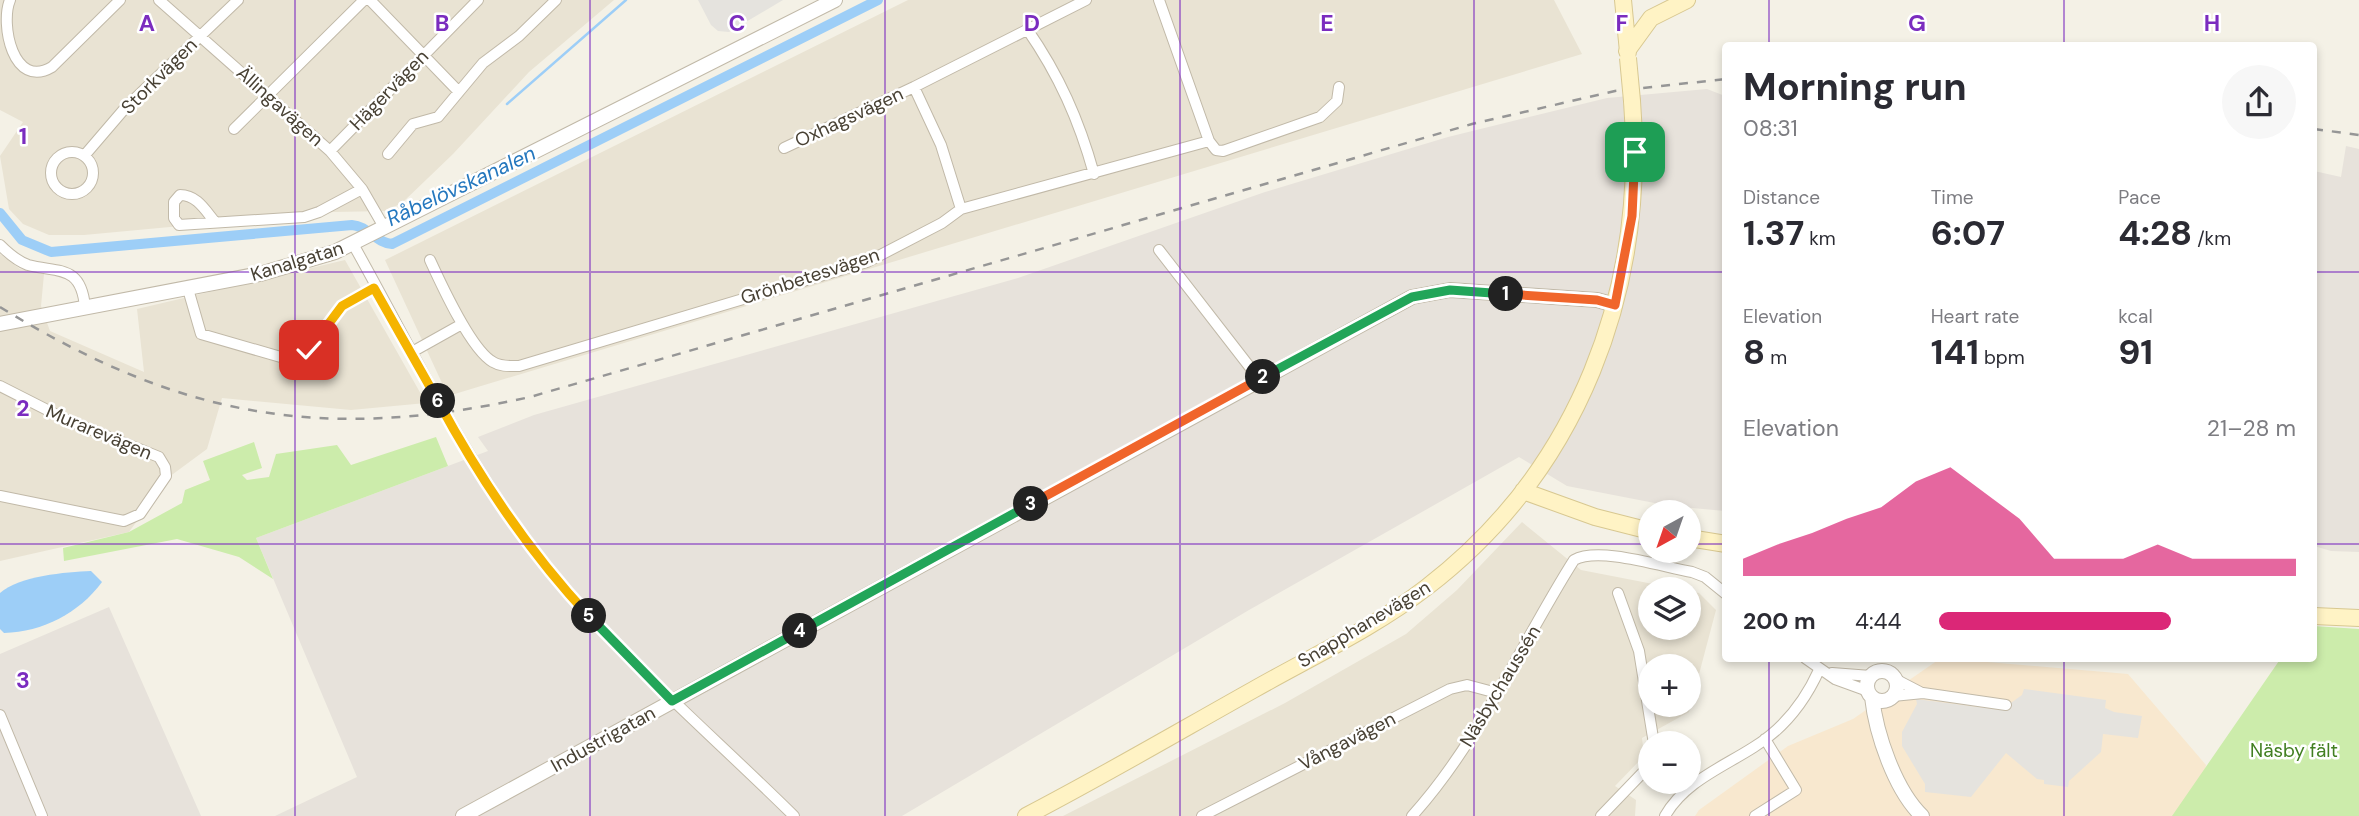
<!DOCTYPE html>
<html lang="en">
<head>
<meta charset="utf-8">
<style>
	body { margin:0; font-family:"DM Sans",sans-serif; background:#f7f7f7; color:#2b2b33; height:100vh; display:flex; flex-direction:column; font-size:26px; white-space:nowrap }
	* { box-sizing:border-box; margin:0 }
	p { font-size:23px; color:#7c7c81 }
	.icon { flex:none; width:38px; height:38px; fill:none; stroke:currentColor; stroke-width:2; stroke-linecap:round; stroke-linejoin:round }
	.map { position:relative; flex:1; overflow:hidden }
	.sheet { position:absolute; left:1722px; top:42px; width:595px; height:620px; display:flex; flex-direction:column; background:#fff; border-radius:7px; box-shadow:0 4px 10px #0003 }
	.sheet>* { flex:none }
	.needle { width:46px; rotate:220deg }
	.tools { position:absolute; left:1638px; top:500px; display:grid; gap:14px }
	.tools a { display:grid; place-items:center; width:63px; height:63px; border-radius:50%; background:#fff; box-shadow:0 4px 10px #0003; font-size:35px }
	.pin { position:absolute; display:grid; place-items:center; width:60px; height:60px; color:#fff; margin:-30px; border-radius:14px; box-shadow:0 4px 10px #0006 }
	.km { position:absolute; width:35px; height:35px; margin:-18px; border-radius:50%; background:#222; color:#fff; font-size:19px; line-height:35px; text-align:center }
	.round { display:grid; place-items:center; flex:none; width:74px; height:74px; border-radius:37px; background:#f7f7f7 }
	.overview { display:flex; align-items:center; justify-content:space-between; height:119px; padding:0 21px }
	h1 { font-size:38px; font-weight:700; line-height:52px }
	.figures { display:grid; grid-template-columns:repeat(3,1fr); gap:10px; height:119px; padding:7px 21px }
	.figures div { display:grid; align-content:center }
	.figures b { font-size:35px; font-weight:700 }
	.figures small { font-size:19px; font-weight:400 }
	.figures p { font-size:19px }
	.chart { height:196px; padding:14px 21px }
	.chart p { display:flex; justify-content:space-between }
	.chart svg { width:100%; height:126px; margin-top:7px; fill:#db2777; opacity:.7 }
	ul { padding:0 21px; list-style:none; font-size:23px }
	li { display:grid; grid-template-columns:112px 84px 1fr; align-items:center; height:52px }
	li i { height:18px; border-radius:9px; background:#db2777 }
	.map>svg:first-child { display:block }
	.residential { fill:#e9e3d3; fill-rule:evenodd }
	.commercial { fill:#f8e8cf }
	.industrial { fill:#e7e2db }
	.green { fill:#ccecab }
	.parking { fill:#e5e3de }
	.water { fill:#9dcef7 }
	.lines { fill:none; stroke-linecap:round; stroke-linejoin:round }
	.stream { stroke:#9dcef7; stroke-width:2.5 }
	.canal { stroke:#9dcef7; stroke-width:10 }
	.minor-casing { stroke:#c1b9a8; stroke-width:12 }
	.tertiary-casing { stroke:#c1b9a8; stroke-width:16 }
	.secondary-casing { stroke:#d8c891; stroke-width:18 }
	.minor { stroke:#fff; stroke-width:10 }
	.tertiary { stroke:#fff; stroke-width:14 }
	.secondary { stroke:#fff3c5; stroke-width:16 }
	.rail { stroke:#969696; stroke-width:2.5; stroke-dasharray:9 9; stroke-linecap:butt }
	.secondary-bridge-casing { stroke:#d8c891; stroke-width:18; stroke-linecap:butt }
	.secondary-bridge { stroke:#fff3c5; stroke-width:16 }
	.split-1-casing { stroke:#fff; stroke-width:14 }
	.split-2-casing { stroke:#fff; stroke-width:14 }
	.split-3-casing { stroke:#fff; stroke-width:14 }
	.split-4-casing { stroke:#fff; stroke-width:14 }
	.split-5-casing { stroke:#fff; stroke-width:14 }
	.split-6-casing { stroke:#fff; stroke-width:14 }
	.split-7-casing { stroke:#fff; stroke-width:14 }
	.split-1 { stroke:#f0652b; stroke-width:9 }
	.split-2 { stroke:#22a559; stroke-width:9 }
	.split-3 { stroke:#f0652b; stroke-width:9 }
	.split-4 { stroke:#22a559; stroke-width:9 }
	.split-5 { stroke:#22a559; stroke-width:9 }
	.split-6 { stroke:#f5b400; stroke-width:9 }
	.split-7 { stroke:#f5b400; stroke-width:9 }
	.grid { fill:none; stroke:#7b2cbf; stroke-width:2; stroke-opacity:0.55 }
	.labels { text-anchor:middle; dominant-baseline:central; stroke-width:5; stroke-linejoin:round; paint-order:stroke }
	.street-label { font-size:19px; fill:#484134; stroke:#fff }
	.park-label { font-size:19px; fill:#427f22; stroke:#fff }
	.water-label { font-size:21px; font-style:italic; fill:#2477be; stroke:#fff }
	.grid-label { font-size:23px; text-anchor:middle; font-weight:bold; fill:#7b2cbf; stroke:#fff; stroke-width:5; stroke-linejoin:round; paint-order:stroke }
</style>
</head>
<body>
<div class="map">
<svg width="2359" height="816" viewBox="0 0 2359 816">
	<rect width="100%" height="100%" fill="#f4f1e6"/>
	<path class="residential" d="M0 0H614L529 72 453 154 403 202 387 211 333 212 84 235H49L23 224 9 209 0 156 23 122 0 110Z
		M908 0H1554L1582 54 448 396 385 260Z
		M0 254 20 269 44 274 41 306 50 331 144 372 137 309 345 260 426 403 351 410 222 398 207 449 169 477 129 532 0 561Z
		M1522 522 1581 570 1684 590H1650V628H1689V591L1699 593 1716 610 1689 712 1642 738 1644 756 1615 786 1636 800 1635 816H1063L1285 703 1406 634 1457 590ZM1650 667H1689V705H1650Z"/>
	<path class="commercial" d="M1941 658 2128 674 2206 765 2194 816H1695L1699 810 1788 746 1853 719Z"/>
	<path class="industrial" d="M1707 89 1725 96V511L1670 506 1567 486 1519 457 1249 610 902 816H275L357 777 256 538 488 451 478 437 534 415 1018 278 1265 192 1448 137 1607 98Z
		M2346 146 2359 149V552L2331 551 2314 546V171L2341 177Z
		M109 607 201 816H0V654Z"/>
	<path class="green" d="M436 437 448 466 256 538 273 579 239 557 177 539 64 561 63 548 129 532 182 503 185 490 210 480 203 461 254 442 262 468 242 475 247 480 269 477 276 454 337 445 351 465Z
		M2314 626 2359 629V816H2172L2281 658H2314Z"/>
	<path class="parking" d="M698 0H783L729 32 718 31 711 25Z
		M2024 689 2106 700 2105 708 2114 712 2142 716 2138 738 2103 734 2101 752 2069 781 2068 787 2044 784V780L2037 779 2006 753 1971 797 1925 792V784L1902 746V732L1917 704 1916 699 2001 710 2022 695Z"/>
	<path class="water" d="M91 571 102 582C79 613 43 632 4 633L0 629V593C19 576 66 572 91 571Z"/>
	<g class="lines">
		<path class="stream" d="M507 104 626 0"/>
		<path class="canal" d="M0 213 22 240 51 252 352 225C368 226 376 243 392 244L878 0"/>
		<g class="minor-casing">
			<path id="minor" d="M10 0C0 24 13 90 52 67L120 0
				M159 0 330 151 362 189 384 227
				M370 0 459 92
				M1159 0 1209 141 1216 150 1223 151 1320 117 1337 101 1339 87
				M1027 29C1059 75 1079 120 1094 174
				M914 87 941 145 961 209
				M234 129 364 0
				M784 148 914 87 1086 0
				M330 151 478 0
				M51 173a21 21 0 1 1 42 0a21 21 0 1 1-42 0Z
				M388 154 413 124 438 117 483 63 519 36 556 0
				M84 156 126 107 238 0
				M215 222C205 210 197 195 180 195L174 202V218L179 225 304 217 319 212 362 189
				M353 244C411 347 462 456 534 550 610 649 706 729 794 816
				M0 245C8 253 17 261 28 265 58 273 81 264 85 307
				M1159 250 1259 379
				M430 260C441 284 471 350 493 362 501 367 510 366 519 366L867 262 942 223 961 209 1209 141
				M188 289 201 334 291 360 309 350 342 306 374 288
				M412 352 462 324
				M0 386 65 419 159 457 165 467 166 476 140 514 124 521 0 496
				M1618 593 1639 651 1654 744
				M1805 658 1835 679 1868 691
				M1832 673 1871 676
				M1895 679 1920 692
				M1893 696 1923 693 2006 705
				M0 715 42 816
				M1202 816 1450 689 1467 685 1497 693
				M1412 816C1480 741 1520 645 1574 560 1599 546 1663 567 1692 572L1705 577 1726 594
				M1601 816 1650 765
				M1665 816C1684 782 1723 767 1754 747 1783 729 1805 701 1819 670
				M1755 816 1796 790 1765 739"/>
		</g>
		<g class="tertiary-casing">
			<path id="tertiary" d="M0 324 260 274 335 252 835 0
				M1867 686a15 15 0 1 1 30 0a15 15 0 1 1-30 0Z
				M1872 697C1876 734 1895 790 1922 816
				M463 816 1412 297 1450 290 1597 300 1615 305"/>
		</g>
		<g class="secondary-casing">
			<path id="secondary" d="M1623 0 1628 52
				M1627 51 1651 18 1687 0
				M1523 491 1595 517 1650 531
				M1689 538 1726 544
				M2314 616 2359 618
				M1026 816C1103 776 1178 732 1253 690 1311 657 1374 628 1427 587 1579 470 1647 290 1632 101"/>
		</g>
		<use href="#minor" class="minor"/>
		<use href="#tertiary" class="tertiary"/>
		<use href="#secondary" class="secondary"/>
		<path class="rail" d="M2314 129 2359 135
			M0 307C181 418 323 443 530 397L1472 124 1615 91 1726 79"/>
		<g class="secondary-bridge-casing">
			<path id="secondary-bridge" d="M1628 58 1632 101"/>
		</g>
		<use href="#secondary-bridge" class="secondary-bridge"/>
	</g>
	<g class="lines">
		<g class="split-1-casing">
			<path id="split-1" d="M1506 294 1597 300 1615 305 1632 216 1635 152"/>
		</g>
		<g class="split-2-casing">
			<path id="split-2" d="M1263 377 1412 297 1450 290 1506 294"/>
		</g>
		<g class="split-3-casing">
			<path id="split-3" d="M1031 504 1263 377"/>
		</g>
		<g class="split-4-casing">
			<path id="split-4" d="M800 631 1031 504"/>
		</g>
		<g class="split-5-casing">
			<path id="split-5" d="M589 616 672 701 800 631"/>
		</g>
		<g class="split-6-casing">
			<path id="split-6" d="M438 401C479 477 530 553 589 616"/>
		</g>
		<g class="split-7-casing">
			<path id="split-7" d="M309 350 342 306 374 288 438 401"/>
		</g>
		<use href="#split-1" class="split-1"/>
		<use href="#split-2" class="split-2"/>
		<use href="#split-3" class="split-3"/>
		<use href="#split-4" class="split-4"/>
		<use href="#split-5" class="split-5"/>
		<use href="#split-6" class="split-6"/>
		<use href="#split-7" class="split-7"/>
	</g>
	<path class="grid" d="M295 0V816M590 0V816M885 0V816M1180 0V816M1474 0V816M1769 0V46M2064 0V46M0 272H1726M2314 272H2359M0 544H1650M1689 544H1726M2314 544H2359M1769 658V816M2064 658V816"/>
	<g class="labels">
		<g class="street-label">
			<text transform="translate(159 76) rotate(-45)">Storkvägen</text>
			<text transform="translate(389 90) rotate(-46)">Hägervägen</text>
			<text transform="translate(280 106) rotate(42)">Ällingavägen</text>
			<text transform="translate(849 117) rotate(-25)">Oxhagsvägen</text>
			<text transform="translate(297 261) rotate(-17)">Kanalgatan</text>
			<text transform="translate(810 276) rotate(-18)">Grönbetesvägen</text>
			<text transform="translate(99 432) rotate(23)">Murarevägen</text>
			<text transform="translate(1364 624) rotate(-31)">Snapphanevägen</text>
			<text transform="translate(1500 686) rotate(-59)">Näsbychaussén</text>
			<text transform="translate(603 739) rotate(-29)">Industrigatan</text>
			<text transform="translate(1347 741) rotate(-27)">Vångavägen</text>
		</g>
		<g class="park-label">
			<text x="2294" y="750">Näsby fält</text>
		</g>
		<g class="water-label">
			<text transform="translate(461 186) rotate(-25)">Råbelövskanalen</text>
		</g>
	</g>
	<g class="grid-label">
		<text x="147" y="31">A</text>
		<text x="442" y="31">B</text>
		<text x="737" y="31">C</text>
		<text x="1032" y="31">D</text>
		<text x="1327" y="31">E</text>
		<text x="1622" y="31">F</text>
		<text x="1917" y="31">G</text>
		<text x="2212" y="31">H</text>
		<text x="23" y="144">1</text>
		<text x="23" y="416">2</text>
		<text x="23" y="688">3</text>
	</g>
</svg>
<div class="tools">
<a><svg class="needle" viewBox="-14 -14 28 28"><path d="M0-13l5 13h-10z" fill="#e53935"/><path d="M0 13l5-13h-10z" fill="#7c7c81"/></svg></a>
<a><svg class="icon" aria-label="layers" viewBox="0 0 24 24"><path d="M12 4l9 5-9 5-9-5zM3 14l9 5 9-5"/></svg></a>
<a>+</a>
<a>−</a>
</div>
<div class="pin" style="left:1635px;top:152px;background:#1e9e55"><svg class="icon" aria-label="arrive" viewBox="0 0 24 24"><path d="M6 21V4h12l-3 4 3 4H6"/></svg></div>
<div class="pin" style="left:309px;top:350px;background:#d93025"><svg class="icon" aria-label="check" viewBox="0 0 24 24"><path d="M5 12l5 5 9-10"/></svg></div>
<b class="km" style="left:1506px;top:294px">1</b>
<b class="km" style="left:1263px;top:377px">2</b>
<b class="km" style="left:1031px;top:504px">3</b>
<b class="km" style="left:800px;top:631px">4</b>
<b class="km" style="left:589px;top:616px">5</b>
<b class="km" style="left:438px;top:401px">6</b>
<section class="sheet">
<div class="overview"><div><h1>Morning run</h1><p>08:31</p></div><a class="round"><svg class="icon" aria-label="share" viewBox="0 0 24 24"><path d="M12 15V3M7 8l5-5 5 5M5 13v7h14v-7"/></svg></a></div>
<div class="figures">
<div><p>Distance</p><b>1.37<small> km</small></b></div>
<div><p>Time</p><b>6:07</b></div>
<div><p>Pace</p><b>4:28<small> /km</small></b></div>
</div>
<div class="figures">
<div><p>Elevation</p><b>8<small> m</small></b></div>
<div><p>Heart rate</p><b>141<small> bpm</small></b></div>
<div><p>kcal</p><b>91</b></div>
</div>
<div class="chart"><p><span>Elevation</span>21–28 m</p>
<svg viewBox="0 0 160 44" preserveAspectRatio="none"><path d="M0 44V38L10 33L20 29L30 24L40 20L50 11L60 6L70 15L80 24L90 38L100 38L110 38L120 33L130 38L140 38L150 38L160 38V44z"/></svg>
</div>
<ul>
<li><b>200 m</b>4:44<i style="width:65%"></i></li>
</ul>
</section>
</div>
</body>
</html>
